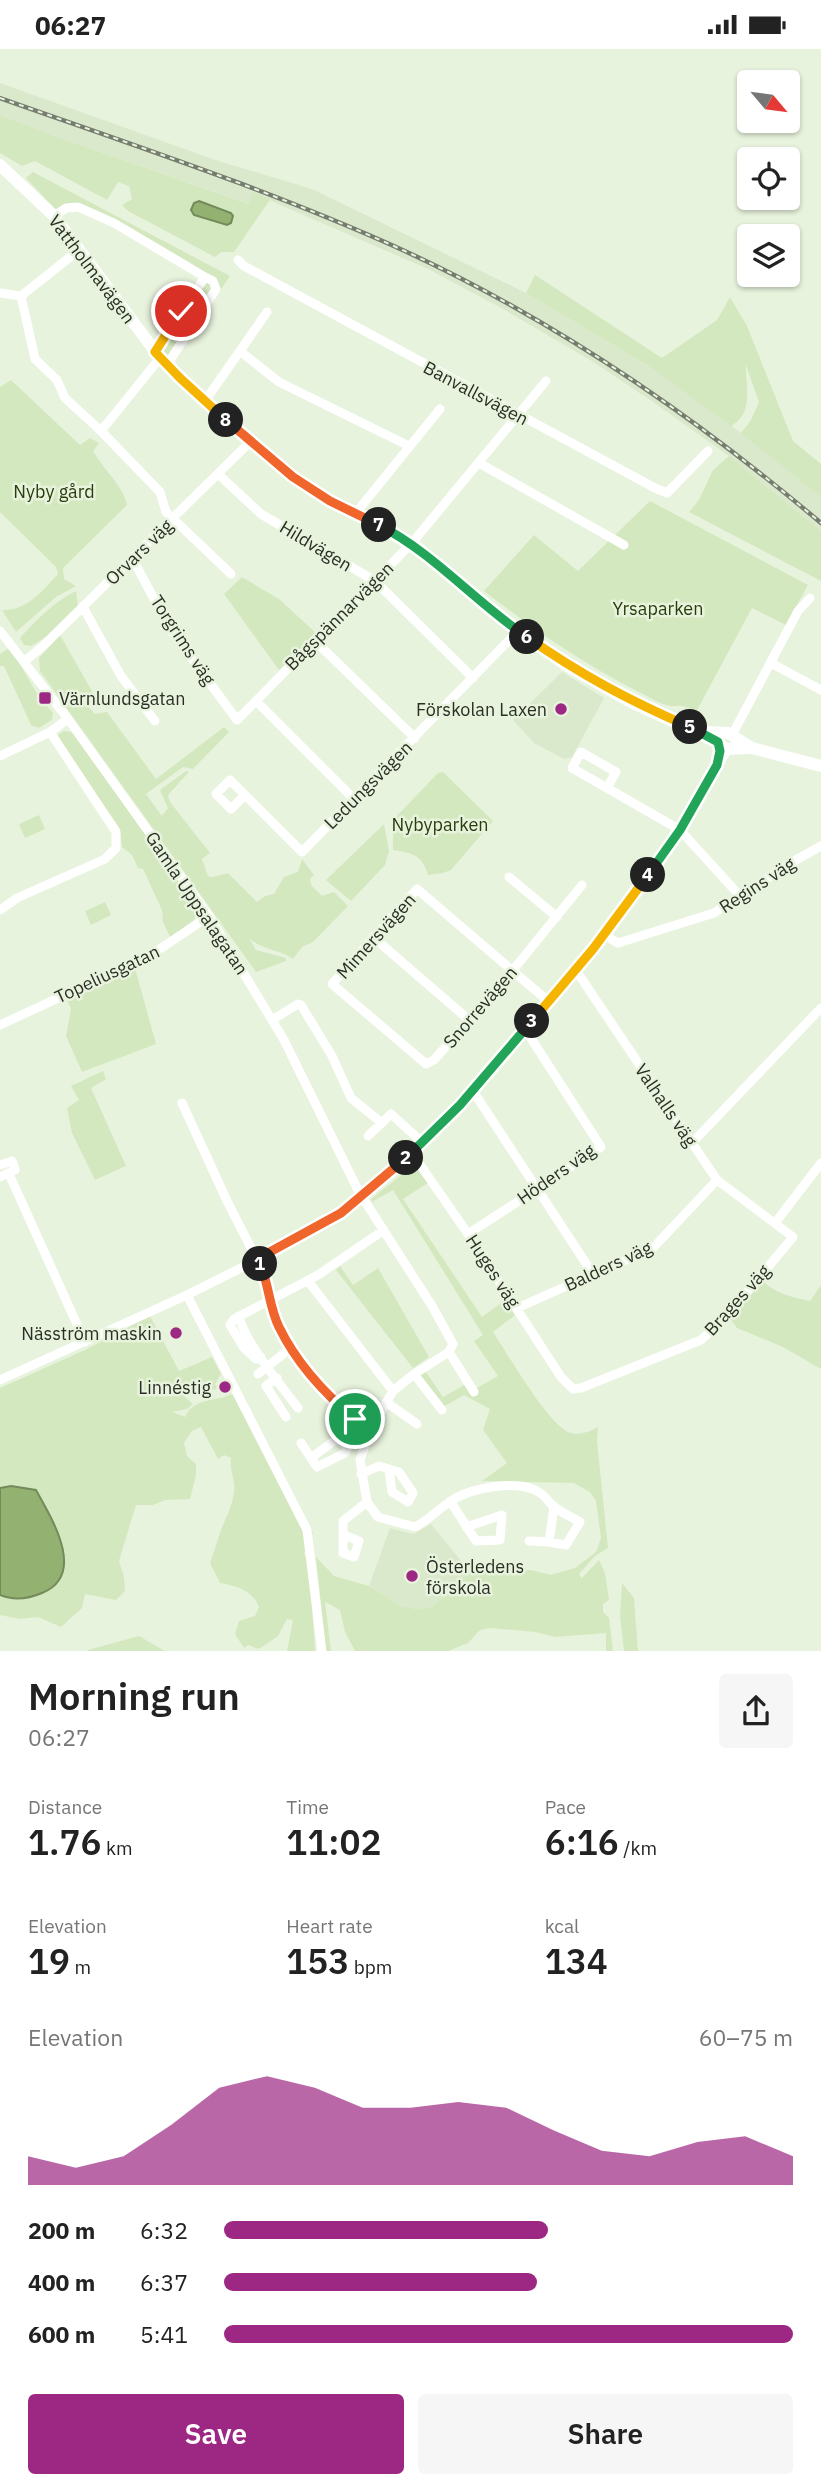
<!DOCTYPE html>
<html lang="en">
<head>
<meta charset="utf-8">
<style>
	body { margin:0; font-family:"IBM Plex Sans",sans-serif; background:#f6f6f6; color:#222; height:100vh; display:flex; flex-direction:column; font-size:26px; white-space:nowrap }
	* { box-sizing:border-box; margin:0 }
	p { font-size:23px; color:#767676 }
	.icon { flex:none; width:38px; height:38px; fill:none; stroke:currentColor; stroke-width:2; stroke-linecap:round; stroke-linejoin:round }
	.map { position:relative; height:1602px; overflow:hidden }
	.panel { display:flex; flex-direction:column; background:#fff; flex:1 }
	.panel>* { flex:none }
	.needle { width:46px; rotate:119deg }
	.fabs { position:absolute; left:737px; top:21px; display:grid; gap:14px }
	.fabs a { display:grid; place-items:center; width:63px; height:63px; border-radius:7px; background:#fff; box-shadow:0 2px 5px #0004; font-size:35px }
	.pin { position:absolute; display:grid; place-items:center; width:60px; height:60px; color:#fff; margin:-30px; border:4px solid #fff; border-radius:50%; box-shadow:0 2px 7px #0007 }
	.km { position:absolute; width:35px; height:35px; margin:-18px; border-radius:50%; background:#222; color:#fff; font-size:19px; line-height:35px; text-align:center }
	.round { display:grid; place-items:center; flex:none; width:74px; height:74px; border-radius:7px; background:#f6f6f6 }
	.head { display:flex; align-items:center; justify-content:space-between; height:119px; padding:0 28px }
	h1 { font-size:38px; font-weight:600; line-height:52px }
	.figures { display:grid; grid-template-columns:repeat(3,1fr); gap:10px; height:119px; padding:7px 28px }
	.figures div { display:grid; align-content:center }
	.figures b { font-size:35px; font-weight:600 }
	.figures small { font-size:19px; font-weight:400 }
	.figures p { font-size:19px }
	.chart { height:196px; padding:14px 28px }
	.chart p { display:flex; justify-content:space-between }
	.chart svg { width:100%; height:126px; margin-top:7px; fill:#9d2883; opacity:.7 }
	.button { display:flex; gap:14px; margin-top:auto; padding:14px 28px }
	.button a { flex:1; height:80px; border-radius:7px; background:#9d2883; color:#fff; font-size:28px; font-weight:600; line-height:80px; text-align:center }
	.button a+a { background:#f6f6f6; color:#222 }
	ul { padding:0 28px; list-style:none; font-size:23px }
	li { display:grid; grid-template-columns:112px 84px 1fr; align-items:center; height:52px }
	li i { height:18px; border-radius:9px; background:#9d2883 }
	.status { display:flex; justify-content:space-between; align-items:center; height:49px; padding:0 35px; background:#fff; direction:ltr }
	.status svg { height:19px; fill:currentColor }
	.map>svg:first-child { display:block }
	.built { fill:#dae8cb }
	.green { fill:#d4e8bf }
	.water { fill:#93b170; stroke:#748a5a; stroke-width:2 }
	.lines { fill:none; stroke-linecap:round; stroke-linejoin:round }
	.minor { stroke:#fff; stroke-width:9 }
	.major { stroke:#fff; stroke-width:12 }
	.rail-casing { stroke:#767d6f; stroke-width:4.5 }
	.rail { stroke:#e8f3dd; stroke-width:2; stroke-dasharray:5; stroke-linecap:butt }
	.split-1-casing { stroke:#fff; stroke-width:14 }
	.split-2-casing { stroke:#fff; stroke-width:14 }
	.split-3-casing { stroke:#fff; stroke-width:14 }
	.split-4-casing { stroke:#fff; stroke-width:14 }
	.split-5-casing { stroke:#fff; stroke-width:14 }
	.split-6-casing { stroke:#fff; stroke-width:14 }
	.split-7-casing { stroke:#fff; stroke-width:14 }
	.split-8-casing { stroke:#fff; stroke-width:14 }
	.split-9-casing { stroke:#fff; stroke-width:14 }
	.split-1 { stroke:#f0652b; stroke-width:9 }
	.split-2 { stroke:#f0652b; stroke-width:9 }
	.split-3 { stroke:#22a559; stroke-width:9 }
	.split-4 { stroke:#f5b400; stroke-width:9 }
	.split-5 { stroke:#22a559; stroke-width:9 }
	.split-6 { stroke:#f5b400; stroke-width:9 }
	.split-7 { stroke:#22a559; stroke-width:9 }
	.split-8 { stroke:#f0652b; stroke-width:9 }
	.split-9 { stroke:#f5b400; stroke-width:9 }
	.poi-dot { fill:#9d2883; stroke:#e8f3dd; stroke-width:2.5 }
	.labels { text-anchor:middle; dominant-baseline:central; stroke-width:5; stroke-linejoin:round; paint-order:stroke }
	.street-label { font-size:18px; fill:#2a2e25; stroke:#e8f3dd }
	.park-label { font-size:18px; fill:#2a3d0d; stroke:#e8f3dd }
	.poi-label { font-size:18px; fill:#2a2e25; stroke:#e8f3dd; text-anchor:end }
</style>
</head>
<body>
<div class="status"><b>06:27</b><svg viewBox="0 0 49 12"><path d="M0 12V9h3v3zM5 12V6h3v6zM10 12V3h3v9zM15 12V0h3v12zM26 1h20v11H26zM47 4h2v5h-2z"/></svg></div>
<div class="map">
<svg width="821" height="1603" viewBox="0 0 821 1603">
	<rect width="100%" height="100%" fill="#e8f3dd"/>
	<path class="built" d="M0 34 218 112 312 140 526 244 647 316 755 394 821 448V482L729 407 656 355 595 314 503 260 428 220 253 144 250 155 60 89 0 66Z
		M562 623 604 649 572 708 564 710 534 694 513 671Z
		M431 1475 470 1523 432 1558 417 1560 400 1557 369 1537 390 1479 413 1485Z"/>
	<path class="green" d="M0 66 60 89 249 155 253 143 270 151 234 203H221L215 208 128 162 122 156 132 150 129 137 118 133 107 151 35 112 22 117 0 104Z
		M33 123 230 227 220 242 216 241 167 316 155 303 205 229 78 158 59 164 26 129Z
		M535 226 662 309 717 271 730 248 747 277 793 392 821 415V448L741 384 751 371 759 353 746 316C745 336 755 364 731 377L647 316 526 244Z
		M11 331 80 396 90 389 99 394 93 402C102 418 125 440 127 456L63 519 64 530 76 537 56 548 16 583 2 561C27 562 42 542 58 525L56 518 0 463V338Z
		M729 407 821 482V532L689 463 699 451 713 421Z
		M650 452 808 536 786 576 752 559 696 663C683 656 685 657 672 657 662 657 646 646 637 642 582 614 533 580 484 542L534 486 578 522Z
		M242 528 279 550 316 584 279 621 224 545Z
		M76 542 78 558 48 587 31 597 24 596 20 589C35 572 55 552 76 542Z
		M60 586 97 651 80 648 95 665 107 663 156 730 224 678 229 683 193 720 183 718 146 745 162 767 168 759 160 741 186 722 189 723 168 746 170 753 210 804 202 810 208 827 213 828 228 824 257 853 265 847 274 845 284 828 298 823 302 810 314 826 310 830 311 836 322 847 334 843 348 857 313 893 302 898 293 910C279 900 261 901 249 889L256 901 286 909V912L256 923 40 622 39 609Z
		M10 598 39 648 53 664 52 671 39 679 31 676 4 617H0V605Z
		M64 682 72 683 78 690 196 858 198 862 194 871 174 886 170 888 163 873 162 861 143 820 138 819 132 806 122 798 119 778 58 691V686Z
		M443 723 493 772 451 821 443 824 428 826C422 805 412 804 393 801V771L438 724Z
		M39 766 45 780 25 789 19 775Z
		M384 775 389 802 385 816 351 852 326 831Z
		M105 853 111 866 91 876 85 862Z
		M135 919 156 995 82 1023 66 987 71 960 67 951Z
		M103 1022 106 1030 91 1039 126 1117 95 1131 72 1084 67 1059 79 1051 71 1037Z
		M414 1116 428 1134 403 1150 482 1268 505 1251 515 1266 493 1283C509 1307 546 1372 568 1383 577 1387 590 1383 598 1378L597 1392 608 1499 595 1507 579 1525 582 1529 599 1511 605 1524 609 1551 603 1555V1563L609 1569 613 1602H606V1584L555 1588 535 1583 490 1579 480 1581 468 1594 448 1602H355L345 1583 340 1561 325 1553 331 1602H326L316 1508 334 1527 369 1537 400 1557 417 1560 432 1558 470 1523 531 1521 551 1526 575 1519 596 1503 601 1489 596 1452 590 1443 574 1434 482 1432 507 1414 483 1381 490 1360 464 1346 443 1358 419 1327 426 1323 443 1348 466 1335 475 1340 498 1327 474 1292 483 1286 393 1141 372 1153 371 1150Z
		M340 1217 353 1236 378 1219 429 1308 413 1319 336 1221Z
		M759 1229C774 1244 790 1248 810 1252L821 1236V1320L783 1298 737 1279 728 1266Z
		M150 1267 179 1322 212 1308 221 1325 215 1335 217 1340 184 1347 193 1355 187 1360 172 1363 185 1368C194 1348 216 1353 232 1345L272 1406 313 1484 304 1504 309 1514 315 1602H287L293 1571 287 1570 278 1587 259 1600 248 1596 244 1599 235 1585 239 1572 255 1567 259 1558C252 1541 237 1537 220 1534L210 1514C214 1503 217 1492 221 1481 226 1468 232 1458 234 1443 236 1431 229 1421 231 1409L224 1406 218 1410 201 1378 192 1382 184 1394 187 1407 196 1415V1426L190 1450 165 1451 153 1456H136L119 1512 124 1528 125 1542 116 1551 85 1545 82 1559 61 1578 38 1568 20 1570 0 1566V1546C20 1551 47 1547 61 1531L47 1464 36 1441 11 1437 0 1439V1339L85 1301Z
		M622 1534 634 1549 638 1602H624L620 1567Z
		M139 1587 165 1602H87L88 1601Z"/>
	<path class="water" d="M199 152 231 164 233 167 231 174 227 176 194 166 191 161 194 154Z
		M11 1437 36 1441C52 1470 87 1526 42 1544 28 1550 14 1552 0 1546V1439Z"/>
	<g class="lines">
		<path class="minor" d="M54 167 66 159 78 158 114 174 205 228
			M238 211 244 217 655 439 667 444 708 402
			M0 244 21 247 35 310 57 331 65 349 101 382 160 443 166 463 231 525
			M21 247 79 201
			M155 303 205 228 213 232 216 240 167 316
			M241 303 279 333 409 397
			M205 352 267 263
			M101 382 160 309
			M479 414 624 496
			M218 425 261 465 375 532 473 629
			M355 465 440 360
			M132 509 171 581 237 671 412 494 546 332
			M83 558 121 627 155 672
			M0 582 68 670 209 867 284 991 359 1143 432 1257 453 1295 449 1303 474 1343
			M314 591 415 689
			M25 612 42 598 251 392
			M771 614 821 641
			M256 652 354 750
			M732 686 798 562 810 549
			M0 707 50 683 68 670
			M607 739 572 719 581 703 616 723 607 739 680 781 740 847
			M245 746 231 760 216 745 230 731 302 803 518 582
			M509 828 557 868
			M0 861 17 849 105 810 116 799V783L50 683
			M373 888 469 971
			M611 890 618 894 714 864 794 812 821 797
			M548 952 417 840 332 935 426 1015 434 1011 513 921 582 836
			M272 971 298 955 301 956 332 1007 351 1049 382 1074
			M0 976 151 906 209 867
			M473 1042 593 1225
			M182 1054 228 1154 266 1228 269 1252 279 1279 323 1341 370 1382
			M368 1087 391 1065 423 1094
			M691 1095 821 959
			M412 1104 468 1185 561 1328 573 1340 581 1339 701 1291 728 1266 793 1188 717 1131 575 920
			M0 1116 12 1112 15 1121 0 1128
			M9 1125 85 1293
			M775 1174 821 1114
			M468 1185 601 1098 525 980
			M308 1232 393 1342
			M187 1246 307 1481 322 1603
			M517 1259 653 1199 717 1131
			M239 1267C245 1294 281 1336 298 1359
			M449 1303 414 1325 393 1342 370 1382 360 1411 367 1453 378 1468 415 1478C429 1471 438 1460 451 1452 470 1439 520 1429 540 1444 545 1447 548 1452 552 1456 560 1463 571 1468 580 1473L566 1496 549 1493 554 1458
			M261 1308 256 1310 244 1299 230 1276 234 1270 318 1226 384 1181
			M258 1325 292 1298
			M414 1325 442 1361
			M277 1329 266 1337 286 1368
			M0 1331 187 1246 275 1202 341 1164 412 1104 473 1042 623 862 675 788 728 700
			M386 1353 417 1375
			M338 1389 348 1398 345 1404 317 1418 311 1409 338 1389 355 1370
			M301 1394 311 1409
			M361 1425 379 1417 399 1423 413 1444 408 1453 392 1443 389 1420
			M450 1452 476 1492 500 1491 502 1466 466 1478
			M344 1486 359 1492 354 1508 343 1504V1472L367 1453
			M529 1492 549 1493"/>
		<path class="major" d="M0 116 54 167 160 309 234 378 293 428 330 452 412 494 518 582 566 616 631 653 718 693
			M707 683 728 684 752 699 821 717
			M718 693 725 700 748 699"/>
		<g class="rail-casing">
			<path id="rail" d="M0 49C133 96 267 140 396 198 550 268 692 365 821 474"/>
		</g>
		<use href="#rail" class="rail"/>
	</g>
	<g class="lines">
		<g class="split-1-casing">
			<path id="split-1" d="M260 1215C269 1235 269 1258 279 1278 296 1313 325 1345 355 1370"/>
		</g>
		<g class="split-2-casing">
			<path id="split-2" d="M260 1215 257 1210 341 1164 406 1109"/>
		</g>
		<g class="split-3-casing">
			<path id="split-3" d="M406 1109 460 1056 532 972"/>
		</g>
		<g class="split-4-casing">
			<path id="split-4" d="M532 972 593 900 648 826"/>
		</g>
		<g class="split-5-casing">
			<path id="split-5" d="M648 826 680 781 717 716 720 702 718 693 690 678"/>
		</g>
		<g class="split-6-casing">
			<path id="split-6" d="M527 588C581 626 630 652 690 678"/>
		</g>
		<g class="split-7-casing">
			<path id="split-7" d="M379 476C435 505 475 553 527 588"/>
		</g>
		<g class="split-8-casing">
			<path id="split-8" d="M226 371 293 428 330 452 379 476"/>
		</g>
		<g class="split-9-casing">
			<path id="split-9" d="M181 262 155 303 180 329 226 371"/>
		</g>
		<use href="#split-1" class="split-1"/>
		<use href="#split-2" class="split-2"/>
		<use href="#split-3" class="split-3"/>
		<use href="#split-4" class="split-4"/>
		<use href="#split-5" class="split-5"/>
		<use href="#split-6" class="split-6"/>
		<use href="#split-7" class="split-7"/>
		<use href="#split-8" class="split-8"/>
		<use href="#split-9" class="split-9"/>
	</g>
	<g class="poi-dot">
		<rect x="38" y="642" width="14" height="14" rx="3.5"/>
		<circle cx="561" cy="660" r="7"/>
		<circle cx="176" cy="1284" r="7"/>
		<circle cx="225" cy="1338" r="7"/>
		<circle cx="412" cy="1527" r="7"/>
	</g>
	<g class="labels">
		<g class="street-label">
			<text transform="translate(92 220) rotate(53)">Vattholmavägen</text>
			<text transform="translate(476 344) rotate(28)">Banvallsvägen</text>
			<text transform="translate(316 497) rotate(31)">Hildvägen</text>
			<text transform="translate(139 503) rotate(-44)">Orvars väg</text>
			<text transform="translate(339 567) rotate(-45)">Bågspännarvägen</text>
			<text transform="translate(183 591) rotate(57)">Torgrims väg</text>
			<text transform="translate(368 736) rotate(-45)">Ledungsvägen</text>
			<text transform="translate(757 836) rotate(-33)">Regins väg</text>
			<text transform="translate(197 854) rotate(56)">Gamla Uppsalagatan</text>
			<text transform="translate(376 887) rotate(-48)">Mimersvägen</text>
			<text transform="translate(107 925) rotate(-25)">Topeliusgatan</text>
			<text transform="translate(480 958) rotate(-49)">Snorrevägen</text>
			<text transform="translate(666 1056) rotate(56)">Valhalls väg</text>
			<text transform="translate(556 1125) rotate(-35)">Höders väg</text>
			<text transform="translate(608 1217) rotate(-25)">Balders väg</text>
			<text transform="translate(493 1222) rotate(57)">Huges väg</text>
			<text transform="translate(737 1251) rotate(-48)">Brages väg</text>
		</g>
		<g class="park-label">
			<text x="54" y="442">Nyby gård</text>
			<text x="658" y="559">Yrsaparken</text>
			<text x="440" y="775">Nybyparken</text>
		</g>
		<g class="poi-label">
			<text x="59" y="649" text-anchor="start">Värnlundsgatan</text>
			<text x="547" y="660">Förskolan Laxen</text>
			<text x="162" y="1284">Näsström maskin</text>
			<text x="211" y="1338">Linnéstig</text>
			<text x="426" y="1517" text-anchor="start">Österledens<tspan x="426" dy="21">förskola</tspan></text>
		</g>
	</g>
</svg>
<div class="fabs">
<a><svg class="needle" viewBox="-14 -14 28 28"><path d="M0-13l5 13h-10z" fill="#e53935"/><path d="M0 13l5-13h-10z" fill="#767676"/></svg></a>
<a><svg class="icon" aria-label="locate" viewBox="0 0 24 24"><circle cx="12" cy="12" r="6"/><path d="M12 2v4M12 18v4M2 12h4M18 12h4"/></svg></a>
<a><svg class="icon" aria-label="layers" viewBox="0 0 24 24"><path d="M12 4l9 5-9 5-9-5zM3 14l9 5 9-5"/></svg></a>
</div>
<div class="pin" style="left:355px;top:1370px;background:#1e9e55"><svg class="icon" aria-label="arrive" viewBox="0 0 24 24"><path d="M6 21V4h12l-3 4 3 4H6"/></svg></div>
<div class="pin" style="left:181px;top:262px;background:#d93025"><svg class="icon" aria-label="check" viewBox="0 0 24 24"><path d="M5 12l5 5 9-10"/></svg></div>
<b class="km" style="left:260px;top:1215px">1</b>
<b class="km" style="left:406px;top:1109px">2</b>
<b class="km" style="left:532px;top:972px">3</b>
<b class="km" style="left:648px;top:826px">4</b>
<b class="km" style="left:690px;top:678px">5</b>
<b class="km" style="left:527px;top:588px">6</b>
<b class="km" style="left:379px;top:476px">7</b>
<b class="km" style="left:226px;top:371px">8</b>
</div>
<section class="panel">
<div class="head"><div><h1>Morning run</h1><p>06:27</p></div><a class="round"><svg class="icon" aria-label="share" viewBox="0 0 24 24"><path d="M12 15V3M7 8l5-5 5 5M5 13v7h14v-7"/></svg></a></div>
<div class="figures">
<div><p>Distance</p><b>1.76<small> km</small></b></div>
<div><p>Time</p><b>11:02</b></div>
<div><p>Pace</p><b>6:16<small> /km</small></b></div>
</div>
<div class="figures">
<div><p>Elevation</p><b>19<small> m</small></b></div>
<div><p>Heart rate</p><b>153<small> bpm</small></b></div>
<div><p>kcal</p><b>134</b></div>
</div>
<div class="chart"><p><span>Elevation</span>60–75 m</p>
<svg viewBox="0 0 160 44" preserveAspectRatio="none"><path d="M0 44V34L10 38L20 34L30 23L40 10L50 6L60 10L70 17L80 17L90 15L100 17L110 25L120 32L130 34L140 29L150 27L160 34V44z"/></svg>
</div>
<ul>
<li><b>200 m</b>6:32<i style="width:57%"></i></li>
<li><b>400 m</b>6:37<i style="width:55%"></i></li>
<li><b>600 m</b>5:41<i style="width:100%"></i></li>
</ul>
<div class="button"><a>Save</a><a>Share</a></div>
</section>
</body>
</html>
